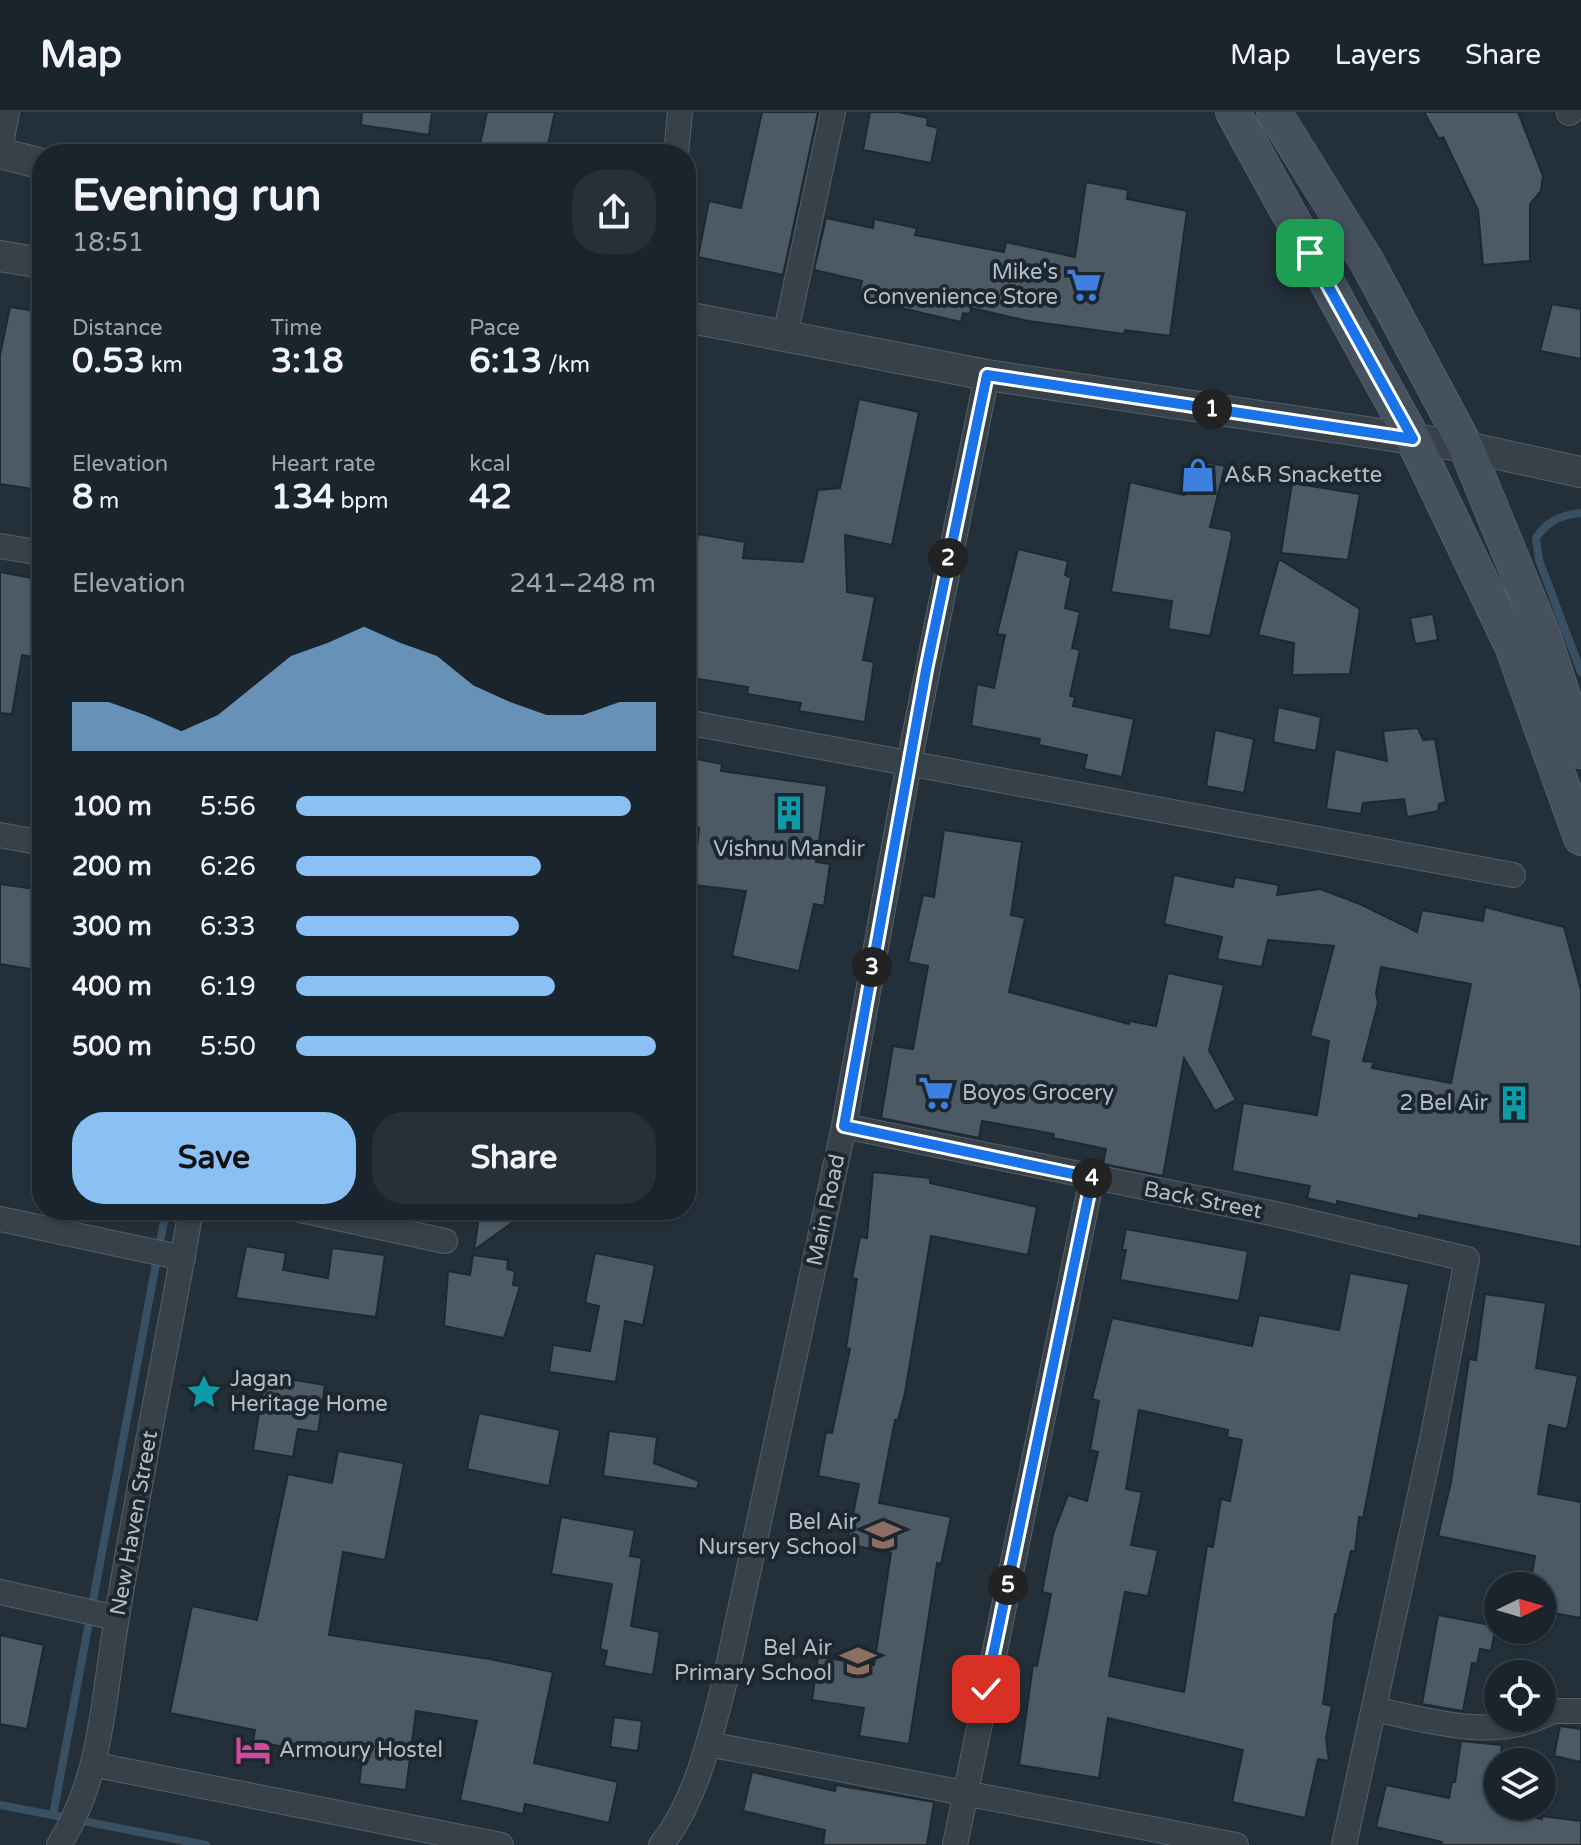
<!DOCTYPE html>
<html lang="en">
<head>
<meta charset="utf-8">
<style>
	body { margin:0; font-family:"Varela Round",sans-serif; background:#273038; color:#f1f3f6; height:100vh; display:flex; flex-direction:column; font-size:30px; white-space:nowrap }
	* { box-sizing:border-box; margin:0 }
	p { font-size:26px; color:#9fa4a9 }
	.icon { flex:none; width:44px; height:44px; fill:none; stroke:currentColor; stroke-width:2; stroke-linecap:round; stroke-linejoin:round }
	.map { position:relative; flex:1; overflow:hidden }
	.sheet { position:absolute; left:32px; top:32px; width:664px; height:1076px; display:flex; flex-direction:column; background:#1a242c; border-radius:32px; box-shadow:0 2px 6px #0004,0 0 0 2px #384148 }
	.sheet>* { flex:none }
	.needle { width:52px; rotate:85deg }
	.controls { position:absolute; left:1484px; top:1460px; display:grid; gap:16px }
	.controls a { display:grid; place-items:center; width:72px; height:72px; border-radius:50%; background:#1a242c; box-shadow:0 2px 6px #0004,0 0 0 2px #384148; font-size:40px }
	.pin { position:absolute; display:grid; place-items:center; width:68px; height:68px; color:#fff; margin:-34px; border-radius:16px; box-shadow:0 4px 12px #0006 }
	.km { position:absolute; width:40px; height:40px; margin:-20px; border-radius:50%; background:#222; color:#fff; font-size:22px; line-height:40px; text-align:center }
	.round { display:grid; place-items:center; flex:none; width:84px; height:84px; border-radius:32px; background:#273038 }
	.overview { display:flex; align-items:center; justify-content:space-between; height:136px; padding:0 40px }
	h1 { font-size:44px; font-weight:700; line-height:60px }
	.figures { display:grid; grid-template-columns:repeat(3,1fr); gap:12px; height:136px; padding:8px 40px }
	.figures div { display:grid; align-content:center }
	.figures b { font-size:34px; font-weight:700 }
	.figures small { font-size:22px; font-weight:400 }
	.figures p { font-size:22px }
	.chart { height:224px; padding:16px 40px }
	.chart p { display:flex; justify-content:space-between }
	.chart svg { width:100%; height:144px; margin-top:8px; fill:#8ac0f3; opacity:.7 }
	.button { display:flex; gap:16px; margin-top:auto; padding:16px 40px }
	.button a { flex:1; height:92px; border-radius:32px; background:#8ac0f3; color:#111; font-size:32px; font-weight:700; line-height:92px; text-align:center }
	.button a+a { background:#273038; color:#f1f3f6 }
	ul { padding:0 40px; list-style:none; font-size:26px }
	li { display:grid; grid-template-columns:128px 96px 1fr; align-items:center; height:60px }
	li i { height:20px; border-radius:10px; background:#8ac0f3 }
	header { display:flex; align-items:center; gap:48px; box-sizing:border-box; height:112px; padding:0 40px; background:#1a242c; border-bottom:2px solid #384148 }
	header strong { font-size:38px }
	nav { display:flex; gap:44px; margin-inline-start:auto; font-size:28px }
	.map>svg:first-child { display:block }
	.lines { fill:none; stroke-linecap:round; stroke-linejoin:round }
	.stream { stroke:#395063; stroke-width:8 }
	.building { fill:#4c5a65; stroke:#1e2831; stroke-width:2; fill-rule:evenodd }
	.minor-casing { stroke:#555f68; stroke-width:26 }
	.tertiary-casing { stroke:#555f68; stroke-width:32 }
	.secondary-casing { stroke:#555f68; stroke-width:36 }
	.minor { stroke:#37414a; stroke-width:24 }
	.tertiary { stroke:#37414a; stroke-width:30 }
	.secondary { stroke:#45515d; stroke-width:34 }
	.route-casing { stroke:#fff; stroke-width:16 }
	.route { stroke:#1a73e8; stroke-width:10 }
	.labels { text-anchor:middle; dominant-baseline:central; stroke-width:8; stroke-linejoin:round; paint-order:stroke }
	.poi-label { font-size:22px; fill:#b2bcc6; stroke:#1c262f; text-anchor:end }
	.street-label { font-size:22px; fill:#b2bcc6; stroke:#1c262f }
</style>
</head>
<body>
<header>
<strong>Map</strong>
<nav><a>Map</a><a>Layers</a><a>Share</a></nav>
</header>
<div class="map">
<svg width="1581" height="1733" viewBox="0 0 1581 1733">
	<rect width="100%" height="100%" fill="#23303a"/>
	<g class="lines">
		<path class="stream" d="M1581 401C1561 403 1547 409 1536 426L1539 448 1581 560
			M0 1693 206 1733
			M53 1703 166 1098"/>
	</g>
	<path class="building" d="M362 0H432L429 23 361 13Z
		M487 0H555L546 42H478Z
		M762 0H818L783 163 698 145 709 89 741 96Z
		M870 0H898L928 6 927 13 938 16 931 51 863 38Z
		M1424 0H1518L1543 64 1541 79 1530 92V149L1483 153 1478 98 1443 25 1439 27Z
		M1086 70 1128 78 1127 87 1187 99 1170 224 1125 218 1124 222 1028 209 971 196 970 202 963 201 961 210 858 186 862 169 814 158 826 106 873 116 874 107 917 116 915 123 1004 140 1006 130 1075 145Z
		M1552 192 1581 197V247L1540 239Z
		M10 195 42 200V320L33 377 0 372V243Z
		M859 287 919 300 892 433 845 423 847 480 875 485 863 548 874 550 865 610 799 599 801 591 747 582 748 575 686 565V494L698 422 745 430 743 446 803 450 818 378 840 376Z
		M1192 347 1225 354 1210 415 1231 419 1232 425 1210 524 1168 517 1172 489 1111 480 1130 370 1184 383Z
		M1292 371 1360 382 1348 448 1281 441Z
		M1018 437 1068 449 1065 463 1071 466 1065 496 1080 500 1072 536 1080 538 1070 584 1075 585 1073 594 1134 607 1122 665 1084 657 1087 643 1039 633 1040 627 971 614 977 572 994 576 1005 523 997 522Z
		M1279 447 1360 497 1350 562 1292 563 1294 531 1258 523Z
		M0 460 42 468V547L22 543 12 602 0 601Z
		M1433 502 1438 528 1415 532 1410 506Z
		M1278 595 1321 605 1316 639 1273 630Z
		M1418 616 1423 628 1435 627 1446 690 1439 692 1438 699 1407 705 1404 687 1363 691 1361 702 1326 697 1335 637 1387 649 1383 619Z
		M1215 618 1254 627 1244 681 1206 674Z
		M686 645 722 652 721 659 827 674 816 750 830 752 824 794 814 792 799 859 732 844 746 779 693 773 699 716 686 714Z
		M944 718 1022 730 1011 803 1025 806 1009 880 1129 912 1130 909 1156 914 1168 861 1224 873 1209 938 1236 988 1215 999 1184 946 1163 1064 1103 1052 1106 1037 1053 1026 1054 1022 982 1009 979 1026 881 1006 893 934 913 937 928 854 908 850 923 783 934 785Z
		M1174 763 1233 775 1235 765 1279 773 1277 783 1320 777 1360 792 1417 820 1422 798 1483 809 1485 795 1564 815 1581 878V1135L1419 1103 1418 1107 1337 1089V1093L1307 1086 1310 1074 1232 1059 1243 991 1317 1003 1329 929 1310 924 1334 834 1268 828 1262 855 1217 847 1222 825 1164 812ZM1381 855 1471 872 1451 971 1372 956 1374 950 1363 949 1378 891 1376 881Z
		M0 772 42 778V859L0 852Z
		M873 1060 930 1066V1071L1037 1095 1028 1143 931 1124 905 1281 898 1308H895L879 1391 951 1405 941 1452 937 1451 909 1632 859 1624 864 1596 812 1588 818 1545 874 1553 891 1441 847 1432 859 1372 818 1364 826 1320 832 1321 850 1237 846 1236 857 1167 852 1166 860 1125 867 1126Z
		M480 1098H530L474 1138Z
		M1126 1117 1248 1139 1239 1189 1120 1168 1126 1138H1122Z
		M246 1134 286 1141 283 1158 328 1166 332 1136 385 1143 376 1205 236 1186Z
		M595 1141 655 1153 643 1213 625 1209 616 1270 549 1260 553 1233 590 1239 599 1194 585 1191Z
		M473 1143 508 1148 507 1157 515 1159 513 1173 520 1174 504 1226 444 1214 448 1159 470 1163Z
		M1350 1161 1409 1172 1363 1406 1359 1405 1355 1439H1351L1337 1502H1335L1323 1592 1332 1594 1326 1626 1329 1649 1318 1647 1305 1706 1232 1690 1243 1638 1108 1606 1099 1666 1019 1653 1033 1553 1037 1554 1051 1482 1042 1480 1053 1422 1068 1383 1087 1389 1098 1340 1090 1338 1099 1289 1092 1287 1112 1206 1252 1234 1259 1203 1339 1218ZM1139 1298 1228 1318 1227 1325 1242 1328 1230 1389 1221 1387 1213 1435 1207 1434 1184 1580 1109 1564 1125 1480 1148 1484 1158 1438 1131 1433 1142 1380 1126 1377Z
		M1485 1182 1546 1191 1536 1256 1578 1264 1567 1317 1549 1313 1538 1382 1581 1390V1506L1542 1499V1474H1530L1535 1444 1438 1424 1451 1370 1469 1247 1476 1248Z
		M265 1263 325 1273 318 1320 298 1317 293 1345 253 1338Z
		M479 1301 560 1318 549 1374 467 1357Z
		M609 1319 657 1325 654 1351 699 1369 697 1377 603 1364Z
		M338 1339 404 1351 385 1448 343 1440 329 1523 490 1547 553 1560 534 1651 618 1670 609 1711 525 1692 523 1702 460 1688 477 1609 416 1599 406 1678 359 1672 362 1649 253 1629 255 1618 170 1601 192 1494 257 1508 288 1362 332 1371Z
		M561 1405 635 1418 630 1444 642 1446 631 1514 660 1520 653 1563 604 1554 607 1539 600 1537 612 1472 551 1462Z
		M1438 1503 1496 1514 1491 1539 1480 1537 1477 1552 1472 1551 1463 1599 1422 1592Z
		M0 1523 44 1533 27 1617 0 1612Z
		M614 1605 642 1609 638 1639 610 1635Z
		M1560 1614 1581 1617V1650L1554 1644Z
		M1461 1629 1502 1633 1493 1697 1542 1707V1704L1581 1709V1733H1441L1442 1730 1376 1715 1386 1673 1449 1686 1452 1670H1455Z
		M752 1660 835 1679 836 1673 934 1690 927 1733H823L825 1718 743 1699Z"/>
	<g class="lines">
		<g class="minor-casing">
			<path id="minor" d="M1569 1 1571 0
				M0 37 7 0
				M676 42 680 0
				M785 224 833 0
				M0 434 42 441
				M686 610 1513 763
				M0 723 42 731
				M844 1014 1271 1101 1467 1147 1433 1323 1344 1733
				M300 1098 445 1129
				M0 1107 183 1146
				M0 1480 117 1506
				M1374 1597C1424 1608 1489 1627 1537 1606
				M1542 1604 1553 1599H1581
				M708 1632 1236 1733
				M96 1653 501 1733
				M59 1733C103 1663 103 1584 117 1505 139 1369 167 1234 191 1098
				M661 1733C696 1690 710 1625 724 1573L844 1014 909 651 987 263
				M955 1733 1092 1066"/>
		</g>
		<g class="tertiary-casing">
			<path id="tertiary" d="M0 41 42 52
				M0 144 42 151
				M686 205 987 263 1466 335 1581 360"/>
		</g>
		<g class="secondary-casing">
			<path id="secondary" d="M1233 0 1413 327 1512 534 1581 726
				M1274 0 1367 150 1466 335 1544 525 1581 639"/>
		</g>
		<use href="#minor" class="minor"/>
		<use href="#tertiary" class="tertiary"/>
		<use href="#secondary" class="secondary"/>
	</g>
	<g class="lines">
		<g class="route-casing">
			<path id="route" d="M986 1577 1092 1066 844 1014 926 558 987 263 1413 327 1310 141"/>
		</g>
		<use href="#route" class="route"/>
	</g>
	<defs>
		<g id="supermarket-bare" transform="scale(2.76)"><path d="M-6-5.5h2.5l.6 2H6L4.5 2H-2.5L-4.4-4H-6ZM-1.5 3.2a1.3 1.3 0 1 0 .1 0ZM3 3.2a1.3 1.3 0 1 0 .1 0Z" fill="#3f7fe0" stroke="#1c262f" stroke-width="2.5" paint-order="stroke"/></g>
		<g id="shop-bare" transform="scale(2.76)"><path d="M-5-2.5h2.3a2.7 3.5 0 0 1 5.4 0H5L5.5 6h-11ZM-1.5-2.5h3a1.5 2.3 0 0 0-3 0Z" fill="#3f7fe0" stroke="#1c262f" stroke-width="2.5" paint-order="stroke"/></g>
		<g id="building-bare" transform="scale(2.76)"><path d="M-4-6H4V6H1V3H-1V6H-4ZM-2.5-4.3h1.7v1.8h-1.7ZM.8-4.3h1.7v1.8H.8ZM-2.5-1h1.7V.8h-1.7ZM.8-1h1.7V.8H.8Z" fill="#0f9aa8" stroke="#1c262f" stroke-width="2.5" paint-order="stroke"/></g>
		<g id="sight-bare" transform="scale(2.76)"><path d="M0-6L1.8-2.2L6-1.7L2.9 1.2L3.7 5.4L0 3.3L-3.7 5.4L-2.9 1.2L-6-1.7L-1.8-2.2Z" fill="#0f9aa8" stroke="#1c262f" stroke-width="2.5" paint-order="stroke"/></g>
		<g id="school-bare" transform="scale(2.76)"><path d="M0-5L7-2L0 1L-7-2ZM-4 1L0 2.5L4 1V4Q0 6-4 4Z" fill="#8d6e63" stroke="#1c262f" stroke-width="2.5" paint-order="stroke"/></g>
		<g id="hotel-bare" transform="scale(2.76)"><path d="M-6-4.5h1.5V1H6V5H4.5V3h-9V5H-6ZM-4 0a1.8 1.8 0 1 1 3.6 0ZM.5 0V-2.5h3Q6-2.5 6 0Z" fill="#d1479c" stroke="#1c262f" stroke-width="2.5" paint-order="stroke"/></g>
	</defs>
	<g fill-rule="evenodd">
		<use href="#supermarket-bare" x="1084" y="173"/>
		<use href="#shop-bare" x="1198" y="363"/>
		<use href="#building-bare" x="789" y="701"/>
		<use href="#supermarket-bare" x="936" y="981"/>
		<use href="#building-bare" x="1514" y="991"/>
		<use href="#sight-bare" x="204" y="1280"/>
		<use href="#school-bare" x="883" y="1423"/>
		<use href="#school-bare" x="858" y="1549"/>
		<use href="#hotel-bare" x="253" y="1638"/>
	</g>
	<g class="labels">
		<g class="poi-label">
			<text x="1058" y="160">Mike's<tspan x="1058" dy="25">Convenience Store</tspan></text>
			<text x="1224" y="363" text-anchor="start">A&amp;R Snackette</text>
			<text x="789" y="737" text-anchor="middle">Vishnu Mandir</text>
			<text x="962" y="981" text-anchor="start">Boyos Grocery</text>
			<text x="1488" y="991">2 Bel Air</text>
			<text x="230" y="1267" text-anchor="start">Jagan<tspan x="230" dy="25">Heritage Home</tspan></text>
			<text x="857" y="1410">Bel Air<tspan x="857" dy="25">Nursery School</tspan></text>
			<text x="832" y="1536">Bel Air<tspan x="832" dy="25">Primary School</tspan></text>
			<text x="279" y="1638" text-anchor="start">Armoury Hostel</text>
		</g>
		<g class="street-label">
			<text transform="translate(1203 1088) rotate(11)">Back Street</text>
			<text transform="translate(826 1098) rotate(-78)">Main Road</text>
			<text transform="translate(134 1411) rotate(-80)">New Haven Street</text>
		</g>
	</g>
</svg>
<div class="controls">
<a><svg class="needle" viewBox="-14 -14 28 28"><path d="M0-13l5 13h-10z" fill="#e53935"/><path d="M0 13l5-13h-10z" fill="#9fa4a9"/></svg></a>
<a><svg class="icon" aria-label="locate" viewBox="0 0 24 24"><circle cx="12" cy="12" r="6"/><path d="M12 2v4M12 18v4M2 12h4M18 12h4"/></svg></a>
<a><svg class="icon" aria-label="layers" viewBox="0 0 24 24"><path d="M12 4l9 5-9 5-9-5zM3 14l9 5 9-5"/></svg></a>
</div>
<div class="pin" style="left:1310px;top:141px;background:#1e9e55"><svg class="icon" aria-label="arrive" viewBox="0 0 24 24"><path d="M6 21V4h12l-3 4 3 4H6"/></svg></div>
<div class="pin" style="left:986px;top:1577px;background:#d93025"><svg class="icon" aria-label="check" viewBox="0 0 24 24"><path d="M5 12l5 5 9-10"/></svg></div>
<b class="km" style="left:1212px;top:297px">1</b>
<b class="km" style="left:948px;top:446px">2</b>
<b class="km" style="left:872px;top:855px">3</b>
<b class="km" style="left:1092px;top:1066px">4</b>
<b class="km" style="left:1008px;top:1473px">5</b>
<section class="sheet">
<div class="overview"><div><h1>Evening run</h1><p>18:51</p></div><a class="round"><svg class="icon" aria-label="share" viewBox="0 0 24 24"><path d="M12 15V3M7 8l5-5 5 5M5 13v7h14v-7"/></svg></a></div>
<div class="figures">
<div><p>Distance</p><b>0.53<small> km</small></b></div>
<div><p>Time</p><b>3:18</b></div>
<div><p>Pace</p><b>6:13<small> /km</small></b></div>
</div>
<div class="figures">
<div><p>Elevation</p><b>8<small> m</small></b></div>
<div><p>Heart rate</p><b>134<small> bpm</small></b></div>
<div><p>kcal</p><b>42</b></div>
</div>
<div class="chart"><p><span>Elevation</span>241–248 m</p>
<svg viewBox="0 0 160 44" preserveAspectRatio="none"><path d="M0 44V29L10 29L20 33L30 38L40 33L50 24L60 15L70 11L80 6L90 11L100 15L110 24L120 29L130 33L140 33L150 29L160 29V44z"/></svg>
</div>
<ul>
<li><b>100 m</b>5:56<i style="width:93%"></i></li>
<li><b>200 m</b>6:26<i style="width:68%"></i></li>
<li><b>300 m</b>6:33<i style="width:62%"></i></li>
<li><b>400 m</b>6:19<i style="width:72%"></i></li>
<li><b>500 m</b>5:50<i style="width:100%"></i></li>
</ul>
<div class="button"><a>Save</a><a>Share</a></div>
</section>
</div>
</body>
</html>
